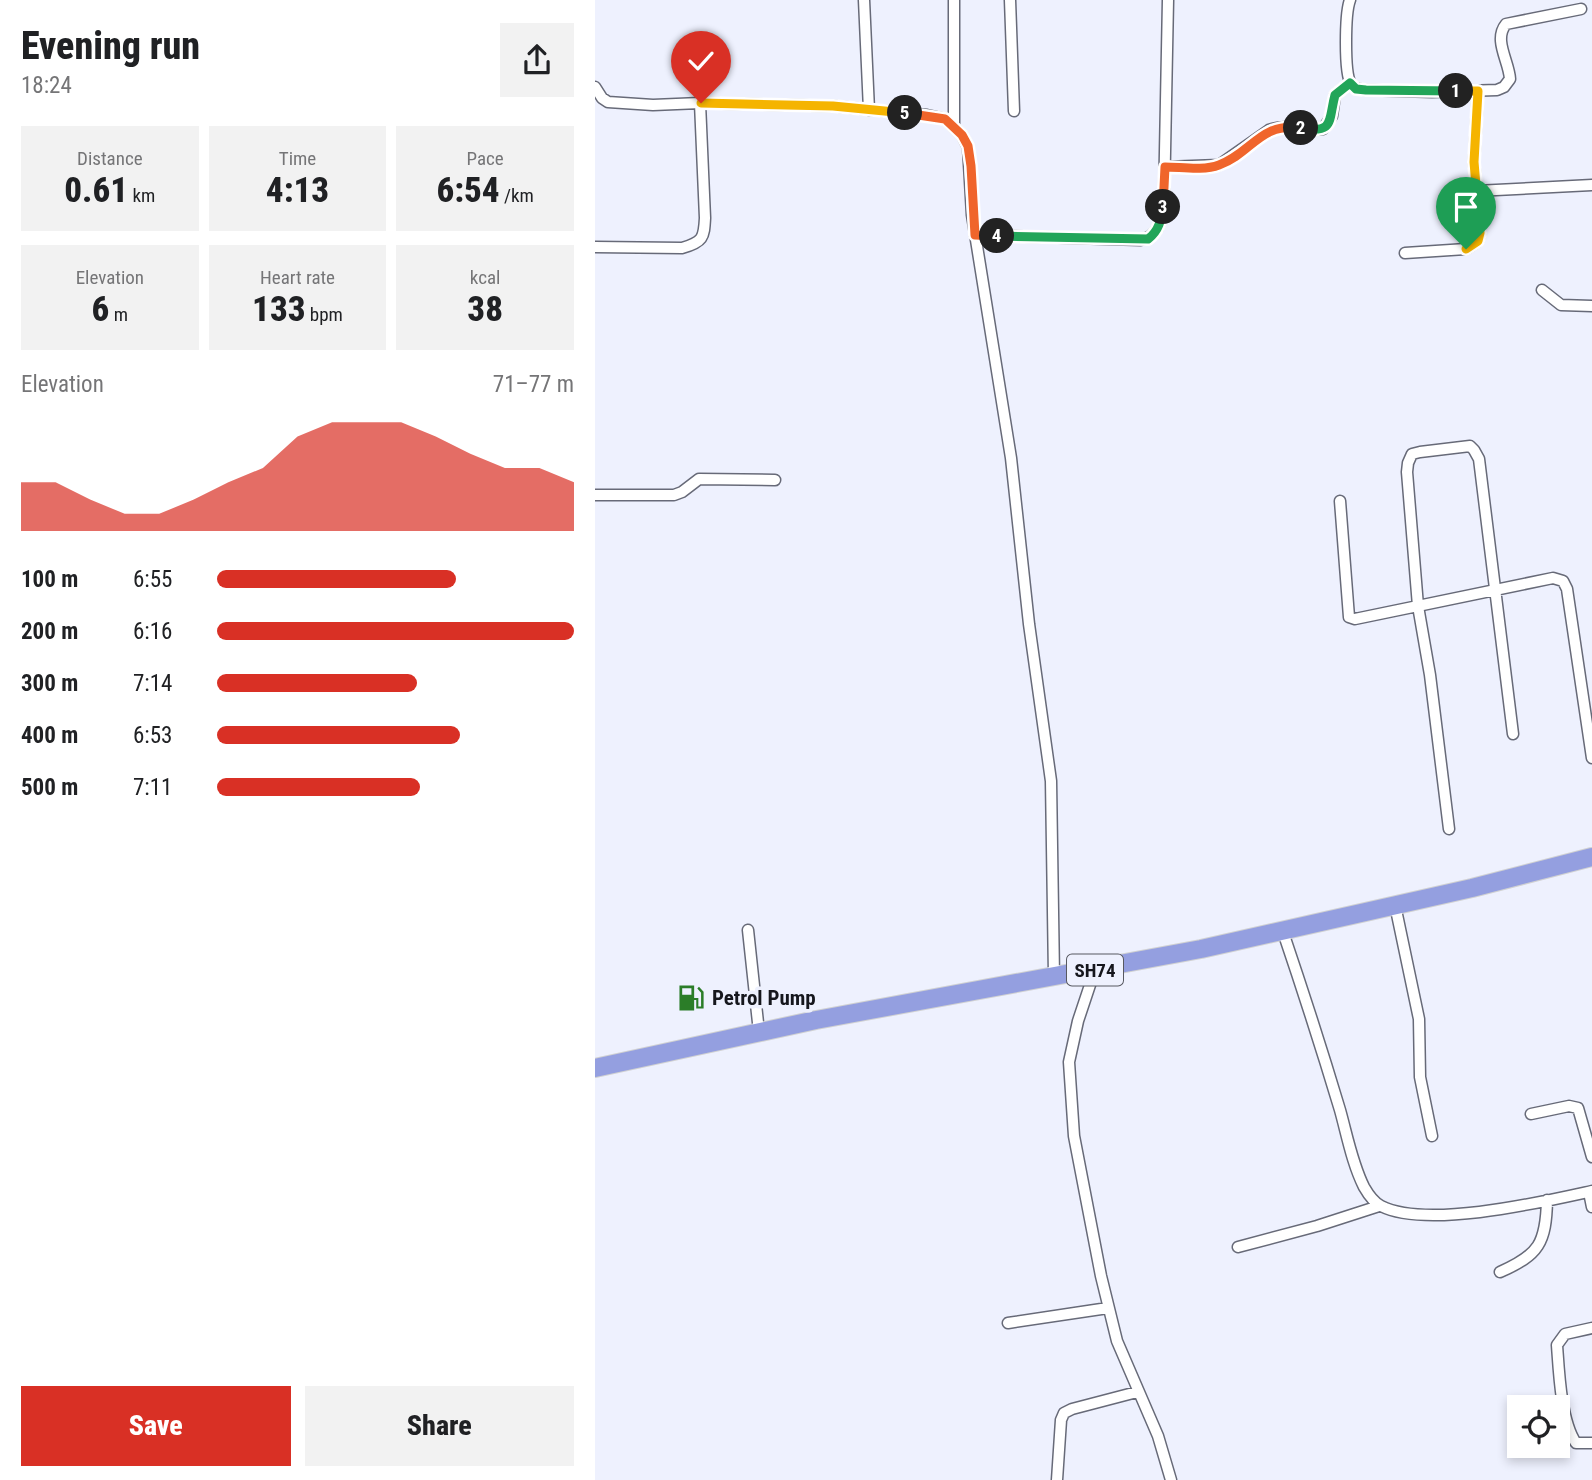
<!DOCTYPE html>
<html lang="en">
<head>
<meta charset="utf-8">
<style>
	body { margin:0; font-family:"Roboto Condensed",sans-serif; background:#f2f2f2; color:#202124; height:100vh; display:flex; flex-direction:column; font-size:26px; white-space:nowrap }
	* { box-sizing:border-box; margin:0 }
	p { font-size:23px; color:#757577 }
	.icon { flex:none; width:38px; height:38px; fill:none; stroke:currentColor; stroke-width:2; stroke-linecap:round; stroke-linejoin:round }
	.map { position:relative; flex:1; overflow:hidden }
	.details { display:flex; flex-direction:column; background:#fff; width:595px }
	.details>* { flex:none }
	.tools { position:absolute; left:912px; top:1395px; display:grid; gap:14px }
	.tools a { display:grid; place-items:center; width:63px; height:63px; border-radius:0px; background:#fff; box-shadow:0 4px 10px #0003; font-size:35px }
	.pin { position:absolute; display:grid; place-items:center; width:60px; height:60px; color:#fff; margin:-72px -30px; border-radius:50% 50% 50% 0; rotate:-45deg; box-shadow:0 0 7px #0007 }
	.pin .icon { rotate:45deg }
	.km { position:absolute; width:35px; height:35px; margin:-18px; border-radius:50%; background:#222; color:#fff; font-size:19px; line-height:35px; text-align:center }
	.round { display:grid; place-items:center; flex:none; width:74px; height:74px; border-radius:0px; background:#f2f2f2 }
	.summary { display:flex; align-items:center; justify-content:space-between; height:119px; padding:0 21px }
	h1 { font-size:38px; font-weight:800; line-height:52px }
	.metrics { display:grid; grid-template-columns:repeat(3,1fr); gap:10px; height:119px; padding:7px 21px }
	.metrics div { display:grid; align-content:center; border-radius:0px; background:#f2f2f2; text-align:center }
	.metrics b { font-size:35px; font-weight:800 }
	.metrics small { font-size:19px; font-weight:400 }
	.metrics p { font-size:19px }
	.chart { height:196px; padding:14px 21px }
	.chart p { display:flex; justify-content:space-between }
	.chart svg { width:100%; height:126px; margin-top:7px; fill:#d93025; opacity:.7 }
	.primary-button { display:flex; gap:14px; margin-top:auto; padding:14px 21px }
	.primary-button a { flex:1; height:80px; border-radius:0px; background:#d93025; color:#fff; font-size:28px; font-weight:800; line-height:80px; text-align:center }
	.primary-button a+a { background:#f2f2f2; color:#202124 }
	ul { padding:0 21px; list-style:none; font-size:23px }
	li { display:grid; grid-template-columns:112px 84px 1fr; align-items:center; height:52px }
	li i { height:18px; border-radius:9px; background:#d93025 }
	main { display:flex; flex:1; min-height:0 }
	.map>svg:first-child { display:block }
	.lines { fill:none; stroke-linecap:round; stroke-linejoin:round }
	.minor-casing { stroke:#676a78; stroke-width:13 }
	.trunk-casing { stroke:#d0d1d2; stroke-width:20 }
	.minor { stroke:#fff; stroke-width:10 }
	.trunk { stroke:#949fe0; stroke-width:18 }
	.split-1-casing { stroke:#fff; stroke-width:14 }
	.split-2-casing { stroke:#fff; stroke-width:14 }
	.split-3-casing { stroke:#fff; stroke-width:14 }
	.split-4-casing { stroke:#fff; stroke-width:14 }
	.split-5-casing { stroke:#fff; stroke-width:14 }
	.split-6-casing { stroke:#fff; stroke-width:14 }
	.split-1 { stroke:#f5b400; stroke-width:9 }
	.split-2 { stroke:#22a559; stroke-width:9 }
	.split-3 { stroke:#f0652b; stroke-width:9 }
	.split-4 { stroke:#22a559; stroke-width:9 }
	.split-5 { stroke:#f0652b; stroke-width:9 }
	.split-6 { stroke:#f5b400; stroke-width:9 }
	.labels { text-anchor:middle; dominant-baseline:central; stroke-width:7; stroke-linejoin:round; paint-order:stroke }
	.shield { fill:#eef1fe; stroke:#575860; stroke-width:2 }
	.shield-label { font-size:19px; font-weight:bold; fill:#16171d }
	.poi-label { font-size:21px; font-weight:bold; fill:#16171d; stroke:#eef1fe; text-anchor:start }
</style>
</head>
<body>
<main>
<section class="details">
<div class="summary"><div><h1>Evening run</h1><p>18:24</p></div><a class="round"><svg class="icon" aria-label="share" viewBox="0 0 24 24"><path d="M12 15V3M7 8l5-5 5 5M5 13v7h14v-7"/></svg></a></div>
<div class="metrics">
<div><p>Distance</p><b>0.61<small> km</small></b></div>
<div><p>Time</p><b>4:13</b></div>
<div><p>Pace</p><b>6:54<small> /km</small></b></div>
</div>
<div class="metrics">
<div><p>Elevation</p><b>6<small> m</small></b></div>
<div><p>Heart rate</p><b>133<small> bpm</small></b></div>
<div><p>kcal</p><b>38</b></div>
</div>
<div class="chart"><p><span>Elevation</span>71–77 m</p>
<svg viewBox="0 0 160 44" preserveAspectRatio="none"><path d="M0 44V27L10 27L20 33L30 38L40 38L50 33L60 27L70 22L80 11L90 6L100 6L110 6L120 11L130 17L140 22L150 22L160 27V44z"/></svg>
</div>
<ul>
<li><b>100 m</b>6:55<i style="width:67%"></i></li>
<li><b>200 m</b>6:16<i style="width:100%"></i></li>
<li><b>300 m</b>7:14<i style="width:56%"></i></li>
<li><b>400 m</b>6:53<i style="width:68%"></i></li>
<li><b>500 m</b>7:11<i style="width:57%"></i></li>
</ul>
<div class="primary-button"><a>Save</a><a>Share</a></div>
</section>
<div class="map">
<svg width="997" height="1480" viewBox="0 0 997 1480">
	<rect width="100%" height="100%" fill="#eef1fe"/>
	<g class="lines">
		<g class="minor-casing">
			<path id="minor" d="M269 0 274 110
				M359 0V126
				M415 0 419 111
				M755 0C750 13 749 73 756 84 760 90 765 89 771 90L837 92 902 90 909 87 915 79C914 61 898 40 911 24L986 9
				M0 87 7 98 13 102 58 105 105 103 238 106 332 115 350 119 367 135 373 147 377 215 416 458 434 624 456 781 459 977
				M570 167 624 165 674 130C694 123 708 132 728 129L737 116 740 95 755 83
				M881 191 997 185
				M380 235 545 240C565 237 566 219 569 202L573 0
				M0 247 87 248C108 242 109 238 110 218L105 103
				M810 253 871 249 883 241 885 233 879 162 883 91
				M947 290 966 305 997 306
				M0 495H79L87 492 104 479 180 480
				M745 501 754 617 760 619 958 578 968 581 972 589 997 758
				M854 829 835 675 823 606 812 472 813 463 817 454 825 452 875 446 879 450 884 459 918 734
				M800 905 824 1019 825 1077 837 1136
				M153 930 164 1032
				M688 932C708 991 727 1050 745 1110 752 1135 757 1163 769 1187 773 1194 778 1202 786 1206 832 1229 947 1202 997 1191
				M500 970 483 1021 474 1062 479 1136 506 1276 522 1341 563 1436 576 1480
				M936 1114 974 1106 983 1108 997 1157
				M994 1192 997 1207
				M643 1247 722 1226 784 1206
				M905 1272C944 1255 951 1243 952 1200
				M413 1323 513 1308
				M997 1328 970 1334 962 1345C964 1373 966 1421 981 1443H997
				M462 1480 466 1420 469 1413 477 1409 542 1392"/>
		</g>
		<g class="trunk-casing">
			<path id="trunk" d="M0 1068 221 1020 606 949 877 888 997 857"/>
		</g>
		<use href="#minor" class="minor"/>
		<use href="#trunk" class="trunk"/>
	</g>
	<g class="lines">
		<g class="split-1-casing">
			<path id="split-1" d="M861 91H883L879 162 885 233 883 241 871 249"/>
		</g>
		<g class="split-2-casing">
			<path id="split-2" d="M706 128C740 134 733 121 740 95L755 83 761 89 771 90 861 91"/>
		</g>
		<g class="split-3-casing">
			<path id="split-3" d="M568 207 570 167C586 167 608 171 624 165 657 153 665 122 706 128"/>
		</g>
		<g class="split-4-casing">
			<path id="split-4" d="M402 236 553 239C564 231 566 220 568 207"/>
		</g>
		<g class="split-5-casing">
			<path id="split-5" d="M310 113 350 119 367 135 373 146 376 166 380 235 402 236"/>
		</g>
		<g class="split-6-casing">
			<path id="split-6" d="M106 103 238 106 310 113"/>
		</g>
		<use href="#split-1" class="split-1"/>
		<use href="#split-2" class="split-2"/>
		<use href="#split-3" class="split-3"/>
		<use href="#split-4" class="split-4"/>
		<use href="#split-5" class="split-5"/>
		<use href="#split-6" class="split-6"/>
	</g>
	<defs>
		<g id="fuel-bare" transform="scale(2.1)"><path d="M-5.5-6h7V0h2V4h1.3V-2.5L3-4.5l.8-.8L6-3V5H2.5V1h-1V6h-7ZM-4.2-4.7v3.2H.2V-4.7Z" fill="#2b7d28" stroke="#eef1fe" stroke-width="2.5" paint-order="stroke"/></g>
	</defs>
	<g fill-rule="evenodd">
		<use href="#fuel-bare" x="96" y="998"/>
	</g>
	<g class="labels">
		<rect class="shield" x="472" y="954.5" width="56" height="31" rx="5"/>
		<g class="shield-label">
			<text x="500" y="970">SH74</text>
		</g>
		<g class="poi-label">
			<text x="117" y="998">Petrol Pump</text>
		</g>
	</g>
</svg>
<div class="tools">
<a><svg class="icon" aria-label="locate" viewBox="0 0 24 24"><circle cx="12" cy="12" r="6"/><path d="M12 2v4M12 18v4M2 12h4M18 12h4"/></svg></a>
</div>
<div class="pin" style="left:871px;top:249px;background:#1e9e55"><svg class="icon" aria-label="arrive" viewBox="0 0 24 24"><path d="M6 21V4h12l-3 4 3 4H6"/></svg></div>
<div class="pin" style="left:106px;top:103px;background:#d93025"><svg class="icon" aria-label="check" viewBox="0 0 24 24"><path d="M5 12l5 5 9-10"/></svg></div>
<b class="km" style="left:861px;top:91px">1</b>
<b class="km" style="left:706px;top:128px">2</b>
<b class="km" style="left:568px;top:207px">3</b>
<b class="km" style="left:402px;top:236px">4</b>
<b class="km" style="left:310px;top:113px">5</b>
</div>
</main>
</body>
</html>
